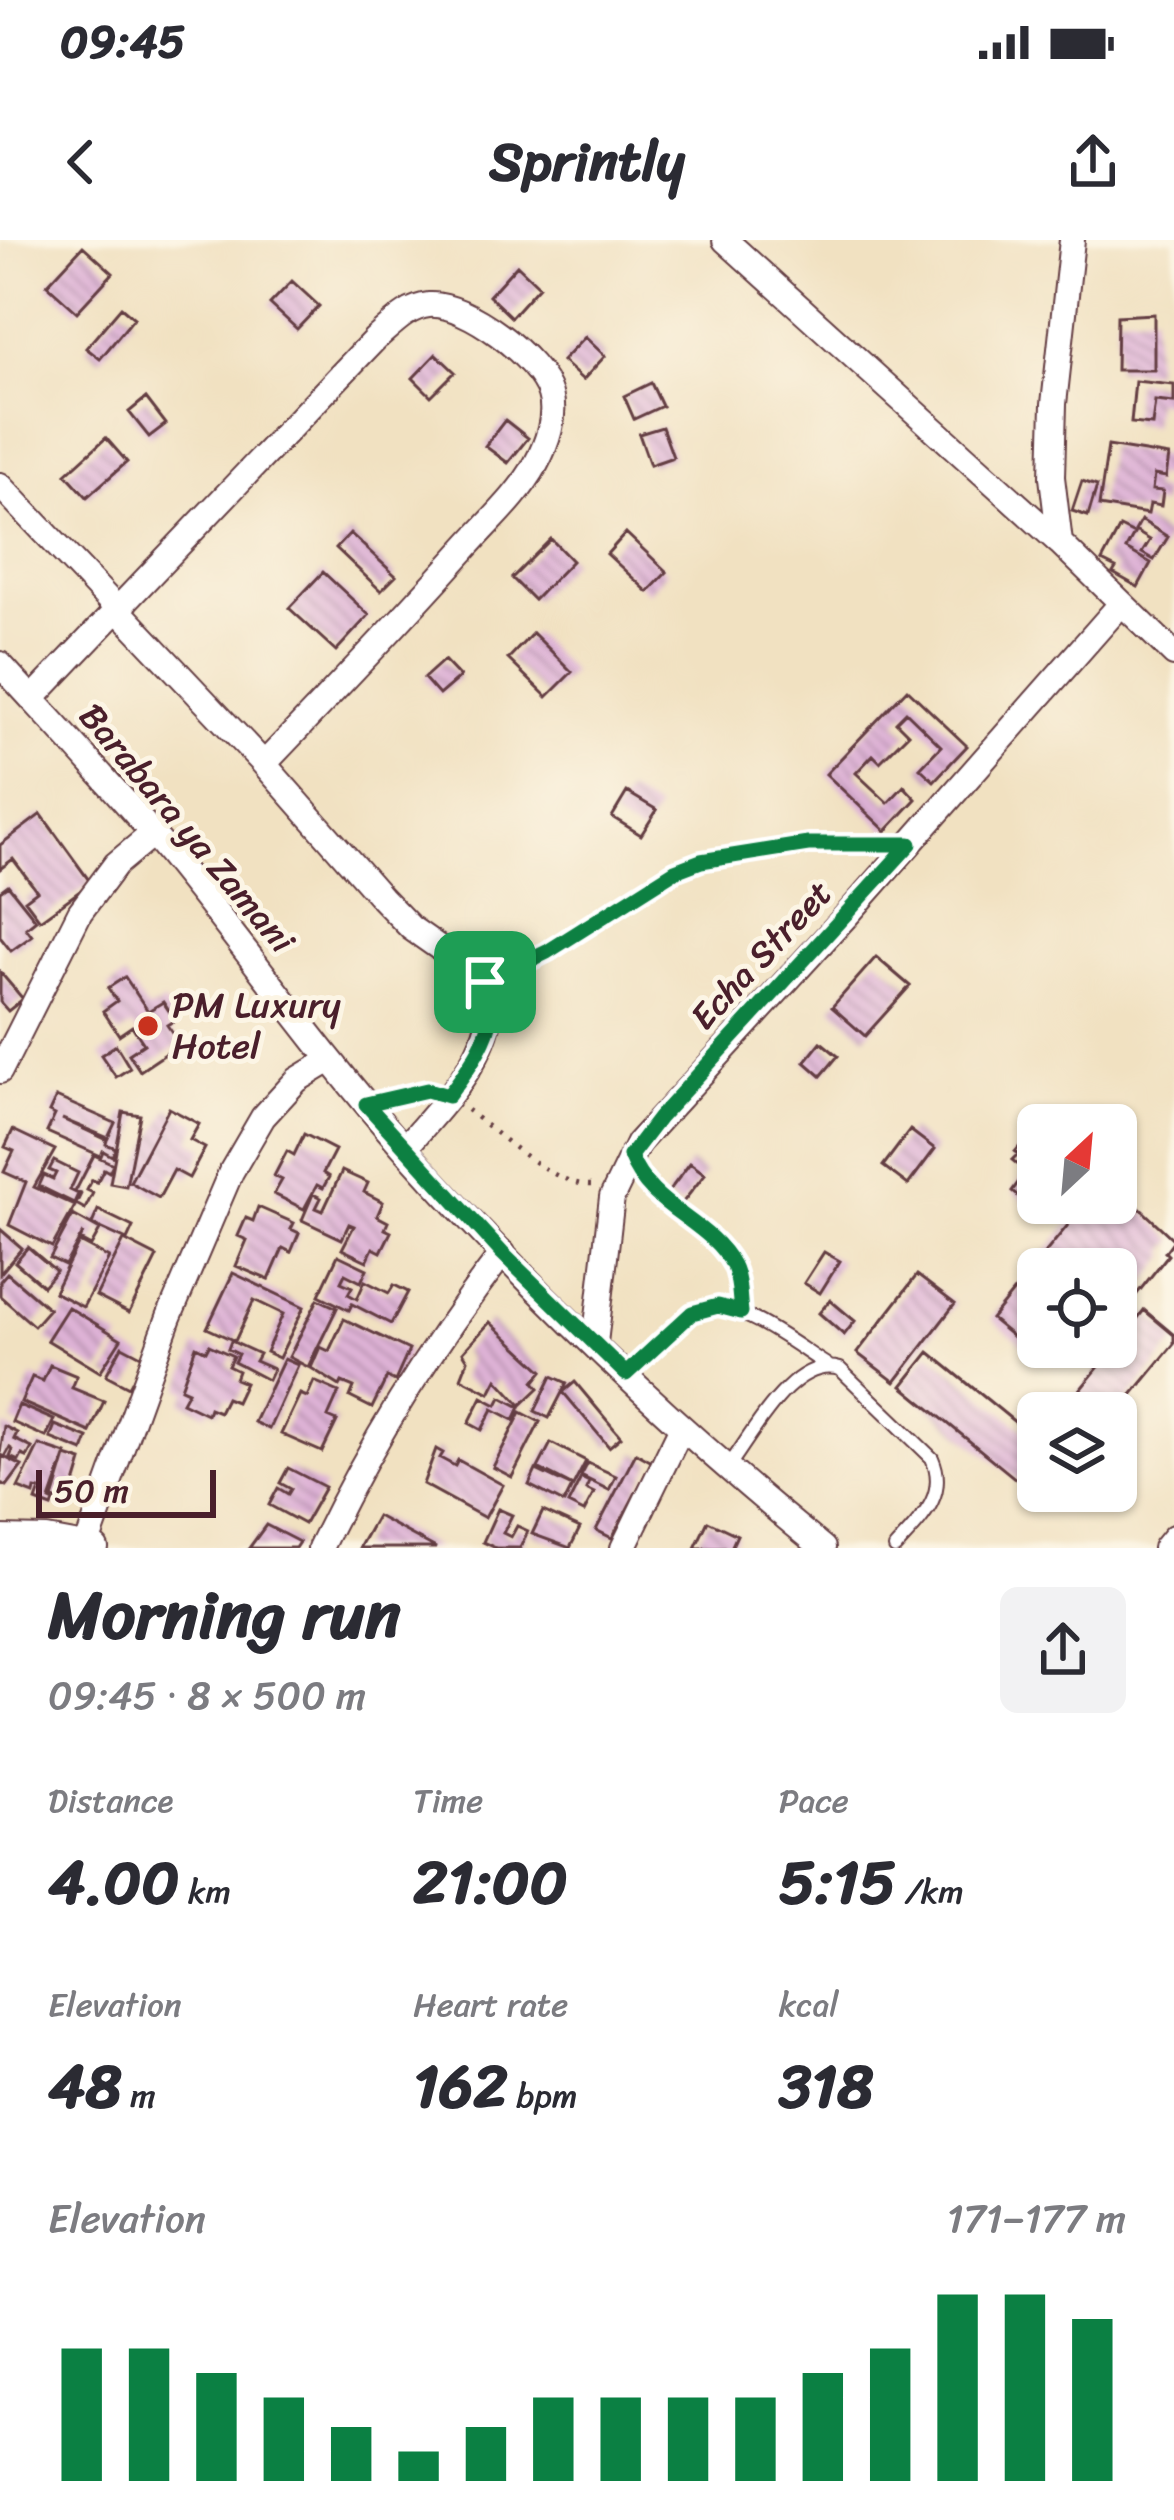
<!DOCTYPE html>
<html lang="en">
<head>
<meta charset="utf-8">
<style>
	body { margin:0; font-family:Sriracha,sans-serif; background:#f2f2f3; color:#2b2b33; height:100vh; display:flex; flex-direction:column; font-size:45px; white-space:nowrap }
	* { box-sizing:border-box; margin:0 }
	p { font-size:39px; color:#7c7c81 }
	.icon { flex:none; width:66px; height:66px; fill:none; stroke:currentColor; stroke-width:2; stroke-linecap:round; stroke-linejoin:round }
	.map { position:relative; height:1308px; overflow:hidden }
	.panel { display:flex; flex-direction:column; background:#fff; flex:1 }
	.panel>* { flex:none }
	.needle { width:78px; rotate:26deg }
	.controls { position:absolute; left:1017px; top:864px; display:grid; gap:24px }
	.controls a { display:grid; place-items:center; width:120px; height:120px; border-radius:18px; background:#fff; box-shadow:0 3px 9px #0004; font-size:60px }
	.scale { position:absolute; left:36px; bottom:30px; width:180px; box-sizing:border-box; padding-left:12px; border:6px solid #4a1f2b; border-top:0; font-size:33px; line-height:42px; white-space:nowrap; color:#4a1f2b; -webkit-text-stroke:9px #fcf5e5; paint-order:stroke }
	.pin { position:absolute; display:grid; place-items:center; width:102px; height:102px; color:#fff; margin:-51px; border-radius:24px; box-shadow:0 6px 18px #0006 }
	.round { display:grid; place-items:center; flex:none; width:126px; height:126px; border-radius:18px; background:#f2f2f3 }
	.head { display:flex; align-items:center; justify-content:space-between; height:204px; padding:0 48px }
	h1 { font-size:66px; font-weight:700; line-height:90px }
	.figures { display:grid; grid-template-columns:repeat(3,1fr); gap:18px; height:204px; padding:12px 48px }
	.figures div { display:grid; align-content:center }
	.figures b { font-size:60px; font-weight:700 }
	.figures small { font-size:33px; font-weight:400 }
	.figures p { font-size:33px }
	.chart { height:336px; padding:24px 48px }
	.chart p { display:flex; justify-content:space-between }
	.chart svg { width:100%; height:216px; margin-top:12px; stroke:#0b8043; stroke-width:6 }
	.status { display:flex; justify-content:space-between; align-items:center; height:84px; padding:0 60px; background:#fff; direction:ltr }
	.status svg { height:33px; fill:currentColor }
	header { display:flex; justify-content:space-between; align-items:center; height:156px; padding:0 48px; background:#fff; font-size:54px; font-weight:700 }
	.map>svg:first-child { display:block }
	.building { fill:url(#building-back-hatch) }
	.lines { fill:none; stroke-linecap:round; stroke-linejoin:round }
	.service-casing { stroke:#633c42; stroke-width:16 }
	.minor-casing { stroke:#633c42; stroke-width:28 }
	.path { stroke:#633c42; stroke-width:4.5; stroke-dasharray:3 9; stroke-linecap:butt }
	.service { stroke:#fff; stroke-width:12 }
	.minor { stroke:#fff; stroke-width:24 }
	.route-casing { stroke:#fff; stroke-width:24 }
	.route { stroke:#0b8043; stroke-width:15 }
	.poi-dot { fill:#c8321e; stroke:#fcf5e5; stroke-width:4.5 }
	.labels { text-anchor:middle; dominant-baseline:central; stroke-width:10; stroke-linejoin:round; paint-order:stroke }
	.street-label { font-size:36px; fill:#4a1f2b; stroke:#fcf5e5 }
	.poi-label { font-size:36px; fill:#4a1f2b; stroke:#fcf5e5; text-anchor:start }
</style>
</head>
<body>
<div class="status"><b>09:45</b><svg viewBox="0 0 49 12"><path d="M0 12V9h3v3zM5 12V6h3v6zM10 12V3h3v9zM15 12V0h3v12zM26 1h20v11H26zM47 4h2v5h-2z"/></svg></div>
<header><svg class="icon" aria-label="back" viewBox="0 0 24 24"><path d="M15 5l-7 7 7 7"/></svg>Sprintly<svg class="icon" aria-label="share" viewBox="0 0 24 24"><path d="M12 15V3M7 8l5-5 5 5M5 13v7h14v-7"/></svg></header>
<div class="map">
<svg width="1174" height="1308" viewBox="0 0 1174 1308">
	<defs>
		<pattern id="building-back-hatch" width="6" height="6" patternUnits="userSpaceOnUse" patternTransform="scale(3)"><rect width="6" height="6" fill="#deb2d6"/><path d="M-1 5l2 2M0 0l6 6M5-1l2 2" fill="none" stroke="#b690ae"/></pattern>
	</defs>
	<rect width="100%" height="100%" fill="#fcf5e5"/>
	<filter id="ink" filterUnits="userSpaceOnUse"><feTurbulence type="fractalNoise" baseFrequency=".00833" numOctaves="2"/><feDisplacementMap in="SourceGraphic" scale="24" xChannelSelector="R" yChannelSelector="G"/><feConvolveMatrix kernelMatrix="1 2 1 2 8 2 1 2 1" color-interpolation-filters="sRGB"/></filter>
	<filter id="wash" filterUnits="userSpaceOnUse"><feTurbulence type="fractalNoise" baseFrequency=".004" numOctaves="4" result="noise"/><feDisplacementMap in="SourceGraphic" scale="48" xChannelSelector="R" yChannelSelector="G"/><feGaussianBlur stdDeviation="2.7" result="paint"/><feColorMatrix in="noise" values="0 0 0 0 0 0 0 0 0 0 0 0 0 0 0 0 0 1.4 0 .05"/><feComposite in="paint" operator="in"/></filter>
	<g filter="url(#wash)">
		<rect width="100%" height="100%" fill="#f1e1c1"/>
		<g id="blocks">
			<path class="building" d="M83 6 113 33 77 72 47 45Z
				M517 25 539 46 511 77 489 56Z
				M292 41 319 66 297 89 270 64Z
				M121 67 134 78 100 119 86 108Z
				M1154 74V130H1116L1117 76Z
				M585 97 605 116 583 140 562 121Z
				M436 114 455 132 431 156 413 138Z
				M1135 141 1174 145V163L1155 161 1152 185 1131 183Z
				M651 143 662 166 634 179 624 156Z
				M146 158 166 184 149 197 129 172Z
				M505 180 528 198 508 223 485 206Z
				M662 187 673 217 650 225 639 194Z
				M106 198 127 222 87 257 66 234Z
				M1108 206 1169 216 1166 237 1154 235 1152 250 1163 251 1161 266 1150 264 1148 274 1099 266Z
				M1082 241 1097 246 1088 276 1072 271Z
				M1141 280 1168 297 1154 320 1142 313 1150 300 1135 291Z
				M1120 287 1134 294 1126 309 1151 323 1138 347 1113 333 1116 328 1102 321Z
				M350 293 396 336 381 351 336 308Z
				M626 293 667 332 648 352 607 314Z
				M551 299 572 321 534 360 512 338Z
				M323 332 369 375 336 411 289 368Z
				M533 393 572 432 547 457 508 419Z
				M444 420 460 437 439 455 424 438Z
				M907 449 967 506 934 541 920 528 941 506 906 472 896 482 908 494 880 522 873 515 856 533 888 563 904 546 916 559 886 591 826 534Z
				M627 552 657 570 641 595 612 577Z
				M41 574 91 643 40 680 25 660 37 651 13 619 0 629V605Z
				M8 645 36 680 26 688 32 696 11 711 0 697V651Z
				M876 717 910 746 865 796 832 767Z
				M0 732 23 759 8 771 0 762Z
				M125 737 148 771 163 762 175 780 167 785 180 804 140 831 129 814 144 804 132 786 119 795 103 771 117 761 108 748Z
				M821 802 838 816 821 836 805 822Z
				M116 805 130 828 116 837 101 815Z
				M56 857 115 883 108 898 62 879 107 900 106 904 116 908 112 916 103 911 101 916 47 892 55 875 49 872Z
				M169 868 199 884 190 900 205 908 189 938 174 930 159 958 130 942Z
				M123 872 140 875 126 946 110 943Z
				M1038 885V913L1022 928 1012 920 1018 914 1015 912Z
				M13 890 55 910 34 947 75 966 52 1007 9 985 26 942 4 932 14 911 5 907Z
				M910 890 935 909 908 945 883 926Z
				M304 894 335 910 323 933 329 937 323 948 317 945 304 969 274 954 282 940 274 936 287 911 294 915Z
				M94 915 113 924 109 932 104 929 97 942 92 940 87 950 93 953 85 969 76 964 81 954 75 952Z
				M54 921 78 933 70 950 78 954 74 963 39 946 44 935 53 939 56 933 49 930Z
				M690 923 705 934 680 966 666 955Z
				M1032 924 1038 929V949L1026 963 1012 951Z
				M342 931 368 943 364 952 383 962 377 976 388 982 385 989 391 992 381 1012 373 1008 367 1021 342 1009 354 986 349 984 342 999 302 980 313 954 321 958 316 968 323 971Z
				M1116 946 1174 1000 1165 1012 1168 1015 1133 1059 1124 1052 1116 1061 1137 1079 1144 1070 1174 1095V1104L1117 1173H1061L1111 1112 1104 1107H1116V1029H1038V1109L1034 1114 991 1079 1086 963H1116Z
				M258 967 294 983 291 989 299 993 291 1012 283 1008 269 1040 236 1026 247 1000 238 996 246 978 253 981Z
				M98 970 133 987 127 1000 92 984Z
				M73 975 100 990 91 1006 80 1000 83 993 65 1025 50 1018Z
				M0 989 22 1008 0 1034Z
				M124 1000 157 1017 129 1073 96 1056Z
				M79 1002 109 1018 83 1067 54 1052Z
				M28 1007 56 1031 43 1046 15 1022Z
				M824 1012 840 1021 820 1053 804 1043Z
				M338 1015 367 1029 361 1042 345 1034 341 1042 352 1047 348 1054 357 1059 365 1041 389 1053 394 1045 408 1052 391 1084 352 1064 349 1070 319 1055Z
				M7 1033 49 1069 34 1086 0 1056V1041Z
				M233 1033 304 1067 279 1118 266 1112 283 1074 254 1060 235 1101 207 1088Z
				M917 1035 955 1064 895 1142 857 1113Z
				M318 1059 337 1068 308 1127 289 1117Z
				M830 1060 855 1081 844 1095 819 1073Z
				M68 1067 121 1099 100 1132 47 1100Z
				M344 1079 409 1110 395 1141 387 1137 372 1168 350 1157 354 1147 342 1142 340 1146 311 1128 320 1107 329 1111Z
				M490 1082 543 1131 534 1142 539 1148 521 1165 497 1139 490 1153 461 1138 468 1120 463 1112Z
				M231 1101 259 1114 255 1121 273 1129 268 1140 234 1122 238 1114 228 1109Z
				M209 1105 233 1116 228 1126 238 1131 235 1139 245 1143 236 1162 226 1158 219 1172 209 1168 207 1174 182 1162 188 1151 181 1148 196 1106 206 1111Z
				M122 1106 145 1118 129 1147 106 1135Z
				M929 1112 1038 1201V1251H1053L1044 1262 902 1146Z
				M284 1119 298 1125 269 1189 254 1182Z
				M50 1125 77 1136 72 1148 104 1161 90 1192 21 1162 32 1137 43 1141Z
				M552 1136 567 1143 549 1178 535 1171Z
				M314 1141 339 1152 328 1177 337 1181 322 1212 281 1194 300 1154 307 1157Z
				M575 1142 621 1197 609 1207 563 1152Z
				M482 1157 497 1165 501 1157 520 1167 514 1180 493 1169 482 1190 469 1183Z
				M19 1165 54 1180 46 1197 12 1182Z
				M521 1172 540 1182 512 1237 493 1227Z
				M55 1185 88 1198 83 1211 50 1198Z
				M4 1186 17 1193 14 1199 32 1208 27 1217 22 1215 19 1221 10 1217 13 1210 10 1208 5 1217 0 1214Z
				M551 1203 586 1221 573 1246 538 1228Z
				M39 1205 66 1214 50 1260 54 1262 52 1267 36 1261 40 1250 35 1249 34 1254 18 1248Z
				M436 1209 443 1213 440 1218 455 1226 458 1220 503 1245 485 1278 423 1244Z
				M636 1213 652 1222 612 1298 596 1290Z
				M2 1216 22 1226 7 1246 0 1243Z
				M66 1216 82 1221 69 1264 53 1259Z
				M588 1223 616 1236 609 1250 581 1236Z
				M288 1228 325 1247 304 1284 269 1265 278 1248 288 1254 291 1249 280 1243Z
				M536 1230 572 1247 564 1263 529 1245Z
				M581 1238 589 1242 586 1249 594 1253 584 1272 568 1264Z
				M498 1269 512 1275 503 1293 511 1297 517 1286 528 1291 520 1308H496L483 1302Z
				M543 1271 580 1288 570 1308 532 1294Z
				M377 1276 436 1308H359Z
				M708 1281 737 1295 731 1308H695Z
				M266 1285 299 1302 295 1308H249Z"/>
		</g>
	</g>
	<g filter="url(#ink)">
		<use href="#blocks" fill-opacity="0" stroke="#633c42" stroke-width="3"/>
		<g class="lines">
			<g class="service-casing">
				<path id="service" d="M626 1134C648 1114 672 1082 699 1070 734 1055 797 1107 827 1125
					M728 1227C753 1194 793 1115 840 1129L932 1218C949 1256 919 1281 895 1308"/>
			</g>
			<g class="minor-casing">
				<path id="minor" d="M725 0 1060 303 1174 414
					M0 245 264 524 381 657 411 688 471 730 491 750C496 813 442 864 405 908
					M1060 303 1052 237 1054 164 1072 0
					M0 424C51 480 103 535 152 593 238 696 314 806 402 906 531 1051 673 1186 823 1308
					M32 459 375 99C391 86 407 67 429 65 466 62 540 119 550 154 557 176 547 204 536 224 519 255 488 283 465 309 400 382 332 453 264 524
					M0 831 80 672 116 624 152 594
					M595 1103 612 957 638 903 848 674 1120 365
					M0 1298 47 1299 96 1308
					M87 1304 169 1077 231 932 263 877 297 840 330 820
					M320 1308C371 1202 431 1106 503 1013
					M623 1308 681 1189
					M1165 1308 1174 1297"/>
			</g>
			<path class="path" d="M507 733C568 708 616 659 675 631 736 602 812 603 878 602
				M389 858 425 850
				M467 870C498 893 555 948 594 945
				M642 943C676 979 731 999 739 1052"/>
			<use href="#service" class="service"/>
			<use href="#minor" class="minor"/>
		</g>
	</g>
	<g class="lines" filter="url(#ink)">
		<g class="route-casing">
			<path id="route" d="M808 604H910L659 878 630 916C650 969 708 979 733 1025 740 1039 739 1058 741 1072L718 1066 692 1073 626 1134 502 1013 366 864 427 850 448 856C469 828 508 777 485 742L547 712 675 631 701 621Z"/>
		</g>
		<use href="#route" class="route"/>
	</g>
	<circle class="poi-dot" cx="148" cy="786" r="12"/>
	<g class="labels">
		<g class="street-label">
			<text transform="translate(187 588) rotate(50)">Barabara ya Zamani</text>
			<text transform="translate(761 715) rotate(-47)">Echa Street</text>
		</g>
		<g class="poi-label">
			<text x="172" y="765">PM Luxury<tspan x="172" dy="41">Hotel</tspan></text>
		</g>
	</g>
</svg>
<div class="controls">
<a><svg class="needle" viewBox="-14 -14 28 28"><path d="M0-13l5 13h-10z" fill="#e53935"/><path d="M0 13l5-13h-10z" fill="#7c7c81"/></svg></a>
<a><svg class="icon" aria-label="locate" viewBox="0 0 24 24"><circle cx="12" cy="12" r="6"/><path d="M12 2v4M12 18v4M2 12h4M18 12h4"/></svg></a>
<a><svg class="icon" aria-label="layers" viewBox="0 0 24 24"><path d="M12 4l9 5-9 5-9-5zM3 14l9 5 9-5"/></svg></a>
</div>
<div class="scale">50 m</div>
<div class="pin" style="left:485px;top:742px;background:#1e9e55"><svg class="icon" aria-label="arrive" viewBox="0 0 24 24"><path d="M6 21V4h12l-3 4 3 4H6"/></svg></div>
</div>
<section class="panel">
<div class="head"><div><h1>Morning run</h1><p>09:45 · 8 × 500 m</p></div><a class="round"><svg class="icon" aria-label="share" viewBox="0 0 24 24"><path d="M12 15V3M7 8l5-5 5 5M5 13v7h14v-7"/></svg></a></div>
<div class="figures">
<div><p>Distance</p><b>4.00<small> km</small></b></div>
<div><p>Time</p><b>21:00</b></div>
<div><p>Pace</p><b>5:15<small> /km</small></b></div>
</div>
<div class="figures">
<div><p>Elevation</p><b>48<small> m</small></b></div>
<div><p>Heart rate</p><b>162<small> bpm</small></b></div>
<div><p>kcal</p><b>318</b></div>
</div>
<div class="chart"><p><span>Elevation</span>171–177 m</p>
<svg viewBox="0 0 160 44" preserveAspectRatio="none"><path d="M5 44V17M15 44V17M25 44V22M35 44V27M45 44V33M55 44V38M65 44V33M75 44V27M85 44V27M95 44V27M105 44V27M115 44V22M125 44V17M135 44V6M145 44V6M155 44V11"/></svg>
</div>
</section>
</body>
</html>
